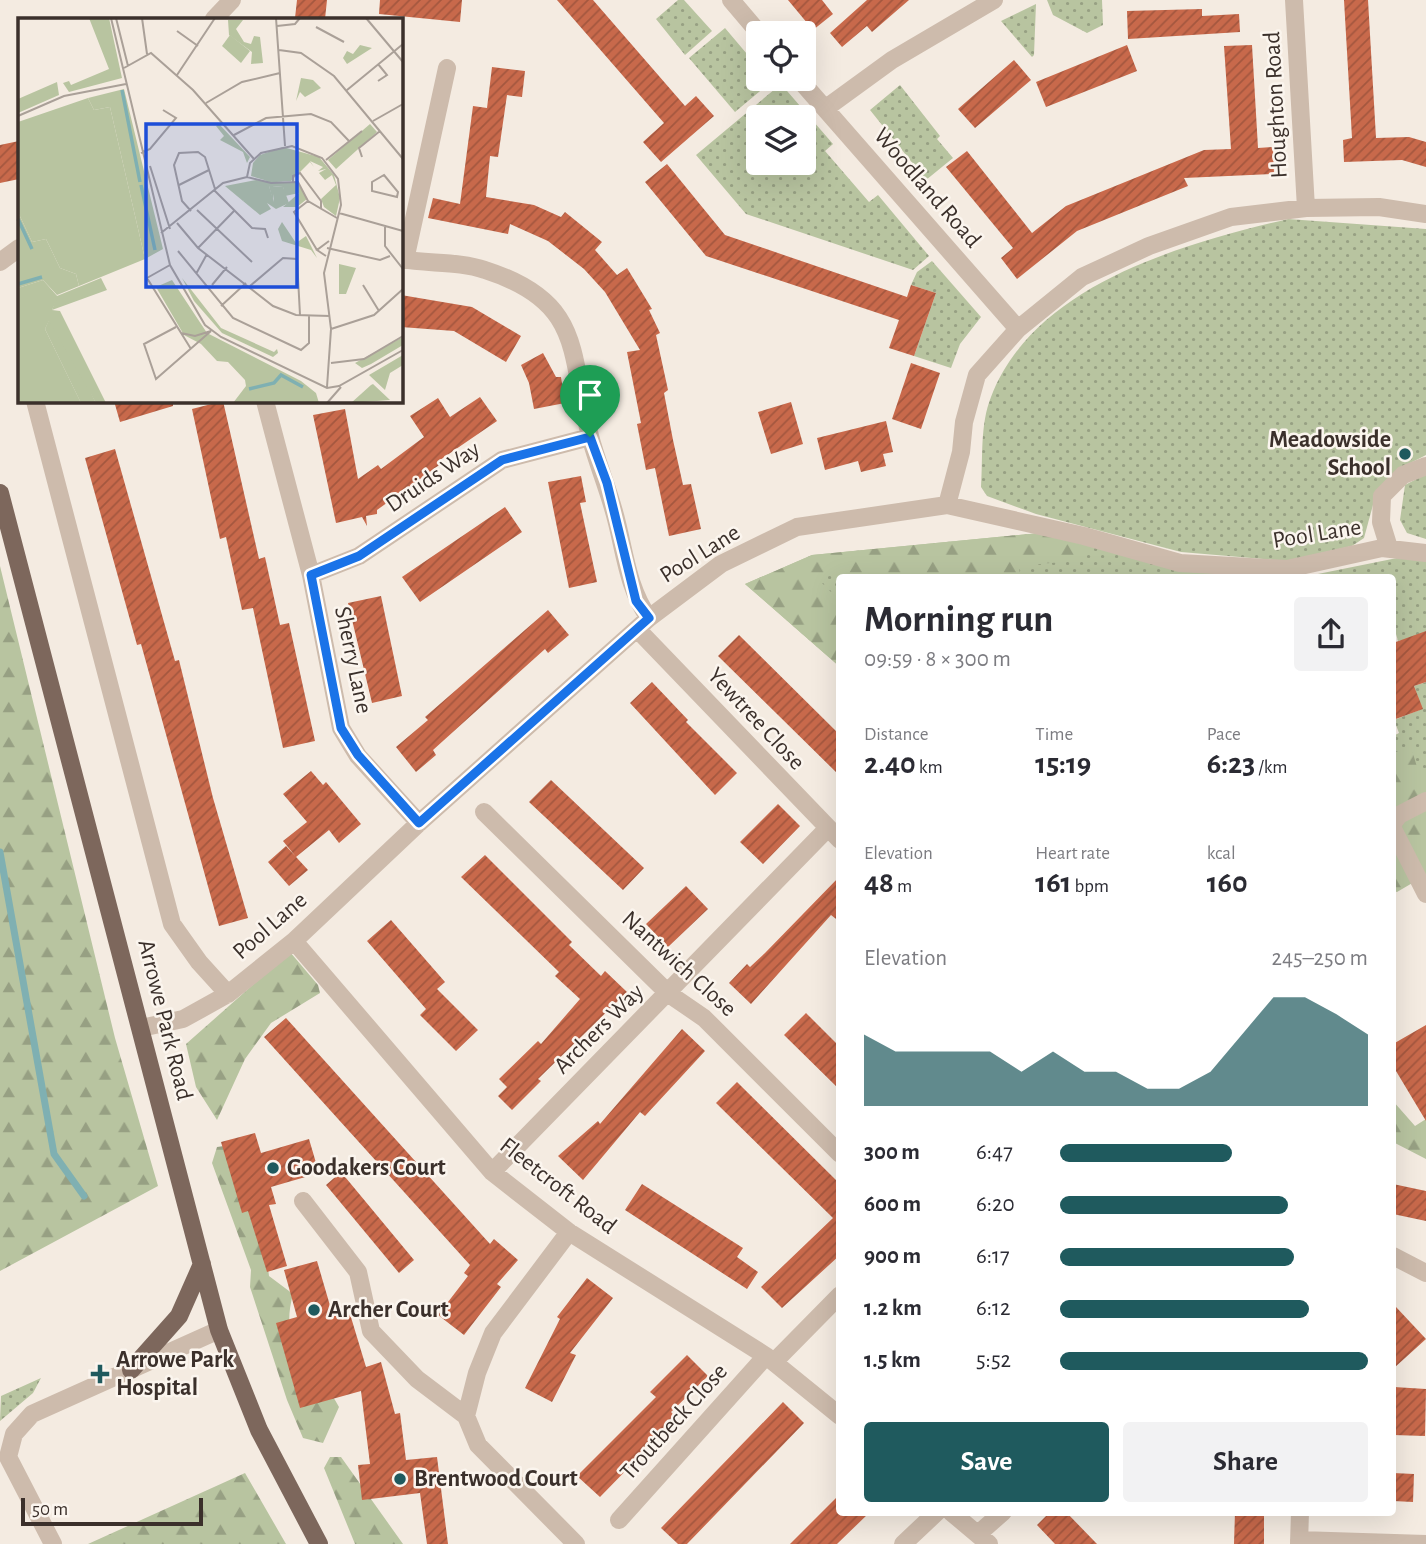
<!DOCTYPE html>
<html lang="en">
<head>
<meta charset="utf-8">
<style>
	body { margin:0; font-family:"Alegreya Sans",sans-serif; background:#f2f2f3; color:#2b2b33; height:100vh; display:flex; flex-direction:column; font-size:26px; white-space:nowrap }
	* { box-sizing:border-box; margin:0 }
	p { font-size:23px; color:#7c7c81 }
	.icon { flex:none; width:38px; height:38px; fill:none; stroke:currentColor; stroke-width:2; stroke-linecap:round; stroke-linejoin:round }
	.map { position:relative; flex:1; overflow:hidden }
	.sheet { position:absolute; left:836px; top:574px; width:560px; height:942px; display:flex; flex-direction:column; background:#fff; border-radius:7px; box-shadow:0 7px 28px #0002 }
	.sheet>* { flex:none }
	.controls { position:absolute; left:746px; top:21px; display:grid; gap:14px }
	.controls a { display:grid; place-items:center; width:70px; height:70px; border-radius:7px; background:#fff; box-shadow:0 7px 28px #0002; font-size:35px }
	.scale { position:absolute; left:21px; bottom:18px; width:182px; box-sizing:border-box; padding-left:7px; border:4px solid #3b302b; border-top:0; font-size:19px; line-height:24px; white-space:nowrap; color:#3b302b; -webkit-text-stroke:5px #fbf5ee; paint-order:stroke }
	.pin { position:absolute; display:grid; place-items:center; width:60px; height:60px; color:#fff; margin:-72px -30px; border-radius:50% 50% 50% 0; rotate:-45deg; box-shadow:0 0 7px #0007 }
	.pin .icon { rotate:45deg }
	.round { display:grid; place-items:center; flex:none; width:74px; height:74px; border-radius:7px; background:#f2f2f3 }
	.headline { display:flex; align-items:center; justify-content:space-between; height:119px; padding:0 28px }
	h1 { font-size:38px; font-weight:700; line-height:52px }
	.stats { display:grid; grid-template-columns:repeat(3,1fr); gap:10px; height:119px; padding:7px 28px }
	.stats div { display:grid; align-content:center }
	.stats b { font-size:30px; font-weight:700 }
	.stats small { font-size:19px; font-weight:400 }
	.stats p { font-size:19px }
	.chart { height:196px; padding:14px 28px }
	.chart p { display:flex; justify-content:space-between }
	.chart svg { width:100%; height:126px; margin-top:7px; fill:#1f5a5e; opacity:.7 }
	.button { display:flex; gap:14px; margin-top:auto; padding:14px 28px }
	.button a { flex:1; height:80px; border-radius:7px; background:#1f5a5e; color:#fff; font-size:28px; font-weight:700; line-height:80px; text-align:center }
	.button a+a { background:#f2f2f3; color:#2b2b33 }
	ul { padding:0 28px; list-style:none; font-size:23px }
	li { display:grid; grid-template-columns:112px 84px 1fr; align-items:center; height:52px }
	li i { height:18px; border-radius:9px; background:#1f5a5e }
	.map>svg:first-child { display:block }
	.grass { fill:url(#grass-dots); fill-rule:evenodd }
	.forest { fill:url(#forest-firs) }
	.lines { fill:none; stroke-linecap:round; stroke-linejoin:round }
	.stream { stroke:#7fb0b2; stroke-width:7 }
	.building { fill:url(#building-hatch) }
	.street { stroke:#cdbbac; stroke-width:18 }
	.primary { stroke:#7d675c; stroke-width:18 }
	.route-casing { stroke:#fff; stroke-width:14 }
	.route { stroke:#1a73e8; stroke-width:9 }
	.poi-dot { fill:#1f5a5e; stroke:#fbf5ee; stroke-width:2.5 }
	.labels { text-anchor:middle; dominant-baseline:central; stroke-width:5; stroke-linejoin:round; paint-order:stroke }
	.street-label { font-size:24px; fill:#3b302b; stroke:#fbf5ee }
	.poi-label { font-size:24px; font-weight:bold; fill:#3b302b; stroke:#fbf5ee; text-anchor:start }
	.inset-river { fill:none; stroke:#7fb0b2; stroke-width:3.5 }
	.inset-road { fill:none; stroke:#aaa098; stroke-width:2 }
	.view { fill:#1d4ed8; fill-opacity:0.15; stroke:#1d4ed8; stroke-width:3.5 }
	.inset-edge { fill:none; stroke:#3b302b; stroke-width:3.5 }
</style>
</head>
<body>
<div class="map">
<svg width="1426" height="1544" viewBox="0 0 1426 1544">
	<defs>
		<pattern id="grass-dots" width="8" height="8" patternUnits="userSpaceOnUse" patternTransform="scale(1.75)"><rect width="8" height="8" fill="#b8c4a0"/><path d="M2 2h.1M6 6h.1" fill="none" stroke="#97a083" stroke-width="1.8" stroke-linecap="round"/></pattern>
		<pattern id="forest-firs" width="22" height="20" patternUnits="userSpaceOnUse" patternTransform="scale(1.75)"><rect width="22" height="20" fill="#b8c4a0"/><path d="M5 1l3.5 6h-7zM16 11l3.5 6h-7z" fill="#97a083"/></pattern>
		<pattern id="building-hatch" width="6" height="6" patternUnits="userSpaceOnUse" patternTransform="scale(1.75)"><rect width="6" height="6" fill="#c8694b"/><path d="M-1 1l2-2M0 6l6-6M5 7l2-2" fill="none" stroke="#a4573f"/></pattern>
	</defs>
	<rect width="100%" height="100%" fill="#f4ebe1"/>
	<path class="grass" d="M678 0H684L712 31 685 55 656 19Z
		M1047 0H1102L1103 25 1087 33 1053 15Z
		M1036 4 1034 55 1032 57 1001 21Z
		M725 28 758 67V79H768L771 82 735 112 689 58Z
		M781 84 833 144 825 151 869 202 878 195 929 256 913 270 746 214 696 155ZM758 117H803V163H758Z
		M900 85 940 136 937 139 953 158 926 180 870 110Z
		M1288 219 1426 229V455C1374 481 1379 485 1364 538L1352 546 1286 561 1181 552 1036 514 987 496 981 487C983 458 980 424 991 397 1034 284 1183 244 1288 219Z
		M932 261 981 317 960 344 951 368 914 356 936 293 911 285 917 272Z
		M1426 474V539L1407 533 1400 520 1405 485Z
		M1040 533 1178 569 1273 577 840 578V667L745 584 812 555Z
		M1402 557 1426 559V635L1398 641 1396 634 1393 635V578H1298Z
		M1426 682V787L1393 794V736L1399 733 1394 720 1422 709 1414 686Z
		M41 1378 33 1393 0 1421 1 1396Z"/>
	<path class="forest" d="M1040 533 1086 545 1083 560 1019 566 1020 577H842L828 567 820 581 840 601V667L745 584 812 555Z
		M0 566 115 1038 158 1186 0 1271Z
		M1411 747 1417 767 1426 778V875L1397 892 1393 891V753Z
		M290 952 318 985 320 993 271 1023 245 1059 217 1120 196 1087 186 1044Z
		M1393 1101 1415 1126 1426 1119V1159L1393 1142Z
		M231 1145 264 1234 269 1276 293 1294C277 1353 316 1363 339 1407L323 1443 303 1438 287 1400 250 1287 251 1270 212 1163 217 1147Z
		M330 1457H341L403 1544H355L324 1468Z
		M245 1473 286 1544H88Z"/>
	<g class="lines">
		<path class="stream" d="M0 852 54 1154 84 1196"/>
	</g>
	<path class="building" d="M297 0H327L325 19 295 18Z
		M380 0H462L460 22 379 14Z
		M557 0H593L685 106 696 96 714 116 661 162 643 142 664 123Z
		M788 0H822L833 14 813 30Z
		M867 0H909L872 32 867 26 842 47 830 33Z
		M1344 0H1368L1376 138 1409 137 1426 142V167L1402 160 1344 162 1343 140 1352 138Z
		M1202 9V16L1239 14 1240 32 1128 39 1127 11Z
		M1127 45 1137 71 1046 107 1036 82Z
		M1252 45 1258 148 1273 147 1274 174 1184 178 1188 186 1077 231 1017 279 1001 258 1013 248 946 167 967 151 1032 233 1066 206 1204 150 1231 149 1224 46Z
		M1014 60 1031 80 975 128 958 109Z
		M492 67 525 71 522 97 507 95 498 157 490 156 486 197 534 205 561 217 565 212 602 242 595 250 617 275 627 268 652 309 649 310 660 333 656 335 668 390 664 393 673 440 683 485 691 484 701 529 669 536 655 468 646 470 637 424 641 423 627 352 640 350 605 292 584 269 548 241 510 224 508 234 428 218 433 198 460 204 473 106 487 108Z
		M19 141V179L0 183V145Z
		M667 164 725 235 907 297 911 285 936 293 914 356 889 348 899 320 706 256 645 182Z
		M401 295 472 307 521 336 506 362 454 331 401 327Z
		M543 353 556 377H561L565 403 534 409 529 383 521 365Z
		M911 363 940 373 921 429 892 419Z
		M480 397 497 421 440 460 442 463 377 510V514L366 516 367 526 362 517 336 523 313 415 345 409 358 479 378 465 381 469 424 437 410 416 438 398 450 417Z
		M114 401H173V406L120 422Z
		M223 401 259 559 265 557 280 625 289 623 315 741 283 748 253 608 242 610 226 537 220 539 192 409Z
		M791 402 803 444 771 454 758 412Z
		M886 421 893 452 883 454 886 466 861 472 858 461 825 470 817 438Z
		M115 449 175 661 179 660 213 798 248 918 219 926 141 644 137 645 85 458Z
		M581 476 586 502 580 503 597 582 569 588 548 482Z
		M505 507 522 532 420 602 402 577Z
		M381 596 402 696 372 703 348 603Z
		M548 610 569 635 548 653 545 649 433 750 436 755 416 772 396 747 428 720 425 717Z
		M1426 631V682L1414 686 1423 709 1393 720V643Z
		M739 635 840 735V776L718 656Z
		M652 682 688 720 686 722 737 773 715 795 630 703Z
		M311 771 323 785 326 782 361 824 339 843 329 830 296 857 283 841 307 822 283 794Z
		M551 780 644 868 623 890 529 802Z
		M778 804 800 826 763 864 740 842Z
		M286 846 308 870 289 886 268 862Z
		M485 855 572 942 569 945 601 976 605 971 627 992 538 1079 541 1081 512 1110 498 1096 507 1087 499 1079 538 1041 541 1044 580 999 555 976 559 972 461 877Z
		M840 876V922L831 915 751 1004 729 983 747 964 750 967 765 953Z
		M686 886 708 909 668 947 646 924Z
		M391 920 445 982 437 989 478 1030 456 1051 420 1015 426 1009 367 941Z
		M806 1013 840 1047V1090L784 1035Z
		M286 1018 490 1244 494 1239 518 1260 497 1284 501 1287 464 1335 438 1315 468 1276 464 1273 470 1265 264 1037Z
		M1426 1025V1121L1393 1066V1044Z
		M682 1029 705 1051 645 1116 640 1112 583 1180 558 1156 598 1121 600 1124Z
		M737 1082 840 1184V1255L782 1308 761 1287 833 1218 716 1103Z
		M255 1133 261 1153 309 1139 319 1173 271 1187 276 1204 269 1205 287 1266 267 1272 248 1211 242 1213 221 1142Z
		M341 1172 414 1260 399 1273 326 1185Z
		M642 1184 743 1248 737 1257 758 1272 747 1289 625 1210Z
		M1393 1184 1426 1191V1221L1393 1214Z
		M317 1261 331 1309 347 1304 366 1367 381 1362 395 1414 400 1413 406 1460 437 1457 448 1544H427L420 1493 362 1500 358 1465 370 1464 361 1391 300 1408 276 1323 297 1317 284 1270Z
		M587 1278 613 1298 570 1353 576 1355 552 1402 525 1388 560 1319 557 1317Z
		M1396 1307 1426 1339 1394 1368Z
		M687 1355 708 1376 671 1412 677 1418 600 1497 577 1476 656 1397 650 1392Z
		M1394 1387 1426 1389 1425 1436 1393 1435Z
		M783 1402 804 1423 687 1544H678L661 1528Z
		M1393 1473 1414 1474 1413 1502 1393 1501Z
		M840 1494V1512H870L837 1544H790Z
		M1050 1512H1066L1097 1544H1055L1037 1525Z
		M1235 1512H1264V1544H1234Z"/>
	<g class="lines">
		<path class="street" d="M731 0 759 33
			M1294 0 1306 208
			M214 19 232 0
			M799 79 1018 329
			M826 108 892 60 994 0
			M401 259C428 264 459 261 485 270 585 302 569 354 590 436 598 466 610 493 617 523 625 555 629 591 649 618
			M405 260 447 68
			M0 262 19 248
			M35 401 172 924 199 962 228 994
			M265 401 311 575 341 728 358 756 419 823
			M947 505 961 452 964 422 977 375 1018 329 1082 277 1149 246 1231 217 1306 208 1379 207 1426 214
			M1389 548 1381 522 1382 496 1403 475 1426 466
			M311 575 359 556 502 460 590 437
			M638 630 840 840
			M484 812 669 994 704 1018 840 1154
			M1393 823 1399 815 1426 801
			M1393 829 1426 894
			M294 941 492 1172 569 1232 766 1356 840 1416
			M141 1028 183 1019 228 994 294 941 419 823 649 618 721 564 797 527 947 505 1084 536 1180 563 1287 569 1382 548 1426 553
			M492 1172 827 829
			M303 1201 358 1272 371 1331 417 1379 466 1416 478 1445 576 1544
			M1393 1256 1426 1273
			M774 1362 840 1295
			M466 1416 477 1373 493 1333 569 1232
			M951 1512 989 1544
			M619 1520 766 1356
			M978 1534 1003 1512
			M1299 1540 1426 1544
			M53 1544 8 1457 14 1434 32 1414 219 1330
			M903 1544 937 1512
			M1299 1544 1300 1512"/>
		<path class="primary" d="M0 493 219 1330 259 1430 319 1544
			M131 1370 179 1316 202 1264"/>
	</g>
	<g class="lines">
		<g class="route-casing">
			<path id="route" d="M590 437 607 483 636 601 649 618 419 823 358 755 341 728 311 575 359 556 502 460Z"/>
		</g>
		<use href="#route" class="route"/>
	</g>
	<g class="poi-dot">
		<circle cx="1405" cy="454" r="7"/>
		<circle cx="273" cy="1168" r="7"/>
		<circle cx="314" cy="1310" r="7"/>
		<path d="M96.5 1363.5h7v7h7v7h-7v7h-7v-7h-7v-7h7z"/>
		<circle cx="400" cy="1479" r="7"/>
	</g>
	<g class="labels">
		<g class="street-label">
			<text transform="translate(1276 105) rotate(-93)">Houghton Road</text>
			<text transform="translate(927 188) rotate(49)">Woodland Road</text>
			<text transform="translate(433 477) rotate(-34)">Druids Way</text>
			<text transform="translate(1317 534) rotate(-9)">Pool Lane</text>
			<text transform="translate(700 554) rotate(-32)">Pool Lane</text>
			<text transform="translate(353 660) rotate(78)">Sherry Lane</text>
			<text transform="translate(756 719) rotate(47)">Yewtree Close</text>
			<text transform="translate(270 926) rotate(-41)">Pool Lane</text>
			<text transform="translate(679 964) rotate(42)">Nantwich Close</text>
			<text transform="translate(165 1020) rotate(76)">Arrowe Park Road</text>
			<text transform="translate(599 1029) rotate(-45)">Archers Way</text>
			<text transform="translate(558 1186) rotate(38)">Fleetcroft Road</text>
			<text transform="translate(674 1422) rotate(-48)">Troutbeck Close</text>
		</g>
		<g class="poi-label">
			<text x="1391" y="440" text-anchor="end">Meadowside<tspan x="1391" dy="28">School</tspan></text>
			<text x="287" y="1168">Goodakers Court</text>
			<text x="328" y="1310">Archer Court</text>
			<text x="116" y="1360">Arrowe Park<tspan x="116" dy="28">Hospital</tspan></text>
			<text x="414" y="1479">Brentwood Court</text>
		</g>
	</g>
	<g transform="translate(18 18)">
		<rect width="385" height="385" fill="#f4ebe1"/>
		<path d="M71 0H91L104 60 51 74 45 65 51 63 53 67 91 51ZM210 2H225L218 11 226 24 233 26 236 18 242 19 245 45 233 46 234 34 211 17ZM342 27 354 30 329 46 325 40 329 33 335 36ZM283 60 295 62 303 70 287 79 282 74 278 83ZM201 106 232 139 229 145 225 134 202 122 206 118 198 108ZM352 106 359 114 318 151 310 142ZM265 129 301 139 316 157 322 180 318 198 306 189 303 181 318 167 314 157 307 162 301 155 308 151 300 153 305 149 292 143 296 149 292 144 273 163 253 164 233 158 235 145 242 137ZM238 162 280 165 289 181 279 189H265L281 175 267 178 265 169 255 168V183L251 168 236 172 225 183 207 168ZM321 246 338 250 328 276H321ZM83 260 89 272 34 292 39 278ZM385 319V327L353 346 344 350 337 345ZM355 366 372 382 333 385 353 367Z" fill="#b8c4a0"/>
		<path d="M39 64 41 77 0 95V81ZM106 71 145 231 127 241 92 89 76 92 70 80ZM0 194 14 224 28 221 42 250 58 256 61 268 39 277 25 262 0 270ZM264 204 278 225 288 218 299 240 293 232 264 223 260 211ZM164 260 203 310 256 334 259 331 260 335 255 339 204 315 176 283ZM154 262 189 315 283 363 298 375 301 385H215L228 368 227 362 210 344 199 343 183 326 166 317 138 269ZM31 302 52 333 78 385H63L60 379 27 311ZM385 337V347L372 355 367 372 351 357Z" fill="#b8c4a0"/>
		<path d="M235 167 251 168 256 184 254 168 265 169 271 185 258 191 249 185 253 191 242 197 225 183Z" fill="#b8c4a0"/>
		<path d="M70 80 76 92 92 89 127 241 61 268 58 256 42 250 28 221 14 224 0 194V104ZM25 262 40 279 34 292 42 293 88 385H78L31 303 27 311 63 385H0V270Z" fill="#b8c4a0"/>
		<path d="M212 17 232 33 223 45 204 28Z" fill="#b8c4a0"/>
		<path class="inset-river" d="M104 72 122 164M123 167 137 232M0 201 14 231M0 266 24 259M231 371 256 365 263 357 285 369"/>
		<path class="inset-road" d="M93 0 152 247 187 307 203 319 309 370 321 368 385 332M98 0 110 48M124 0 129 36M258 0 267 128M348 0 385 44M259 8 277 6 282 0M298 9 326 24M159 13 180 28M261 32 283 35 316 58 385 141M106 50 133 35 175 72 236 141M159 57 197 0M360 63 369 57 360 46M329 72 385 26M188 85 224 64 262 55M0 98 46 78 108 66M355 103 385 86M216 117 248 100 293 96 313 104 331 123M123 135 132 131 158 100 145 92M344 139 341 130 362 113M308 142 344 113M132 148 152 211M366 157 380 174 379 179 354 173V164ZM229 159 232 145 243 135 274 128 304 140 320 161 323 187 306 255 313 311 309 369M275 164V158L282 155 303 183V190M161 167 191 152M196 172 234 210 247 211 250 220M290 183 276 194 299 232M179 192 234 244M173 193 164 183 156 147 161 135 180 134 187 139 197 171M321 195 385 213M159 205 180 230 255 288 278 297 312 298M367 207V228L385 251M143 215 205 165 229 159 253 165 280 164 290 183 319 200M180 230 216 193M309 230 362 242 372 238M160 233 215 300 283 332 291 325V298M308 238 299 232 311 223M152 247 129 260 173 331M178 256 189 236M194 267 209 249M345 267 361 293M232 268 265 240 279 241 282 297M203 288 228 265M158 309 126 326 138 361 193 313M313 311 356 297 385 271M163 315 177 318 193 313M313 345 346 341 385 318M309 385 323 369"/>
		<path class="view" d="M128 106H279V269H128Z"/>
		<rect width="385" height="385" class="inset-edge"/>
	</g>
</svg>
<div class="controls">
<a><svg class="icon" aria-label="locate" viewBox="0 0 24 24"><circle cx="12" cy="12" r="6"/><path d="M12 2v4M12 18v4M2 12h4M18 12h4"/></svg></a>
<a><svg class="icon" aria-label="layers" viewBox="0 0 24 24"><path d="M12 4l9 5-9 5-9-5zM3 14l9 5 9-5"/></svg></a>
</div>
<div class="scale">50 m</div>
<div class="pin" style="left:590px;top:437px;background:#1e9e55"><svg class="icon" aria-label="arrive" viewBox="0 0 24 24"><path d="M6 21V4h12l-3 4 3 4H6"/></svg></div>
<section class="sheet">
<div class="headline"><div><h1>Morning run</h1><p>09:59 · 8 × 300 m</p></div><a class="round"><svg class="icon" aria-label="share" viewBox="0 0 24 24"><path d="M12 15V3M7 8l5-5 5 5M5 13v7h14v-7"/></svg></a></div>
<div class="stats">
<div><p>Distance</p><b>2.40<small> km</small></b></div>
<div><p>Time</p><b>15:19</b></div>
<div><p>Pace</p><b>6:23<small> /km</small></b></div>
</div>
<div class="stats">
<div><p>Elevation</p><b>48<small> m</small></b></div>
<div><p>Heart rate</p><b>161<small> bpm</small></b></div>
<div><p>kcal</p><b>160</b></div>
</div>
<div class="chart"><p><span>Elevation</span>245–250 m</p>
<svg viewBox="0 0 160 44" preserveAspectRatio="none"><path d="M0 44V19L10 25L20 25L30 25L40 25L50 32L60 25L70 32L80 32L90 38L100 38L110 32L120 19L130 6L140 6L150 12L160 19V44z"/></svg>
</div>
<ul>
<li><b>300 m</b>6:47<i style="width:56%"></i></li>
<li><b>600 m</b>6:20<i style="width:74%"></i></li>
<li><b>900 m</b>6:17<i style="width:76%"></i></li>
<li><b>1.2 km</b>6:12<i style="width:81%"></i></li>
<li><b>1.5 km</b>5:52<i style="width:100%"></i></li>
</ul>
<div class="button"><a>Save</a><a>Share</a></div>
</section>
</div>
</body>
</html>
